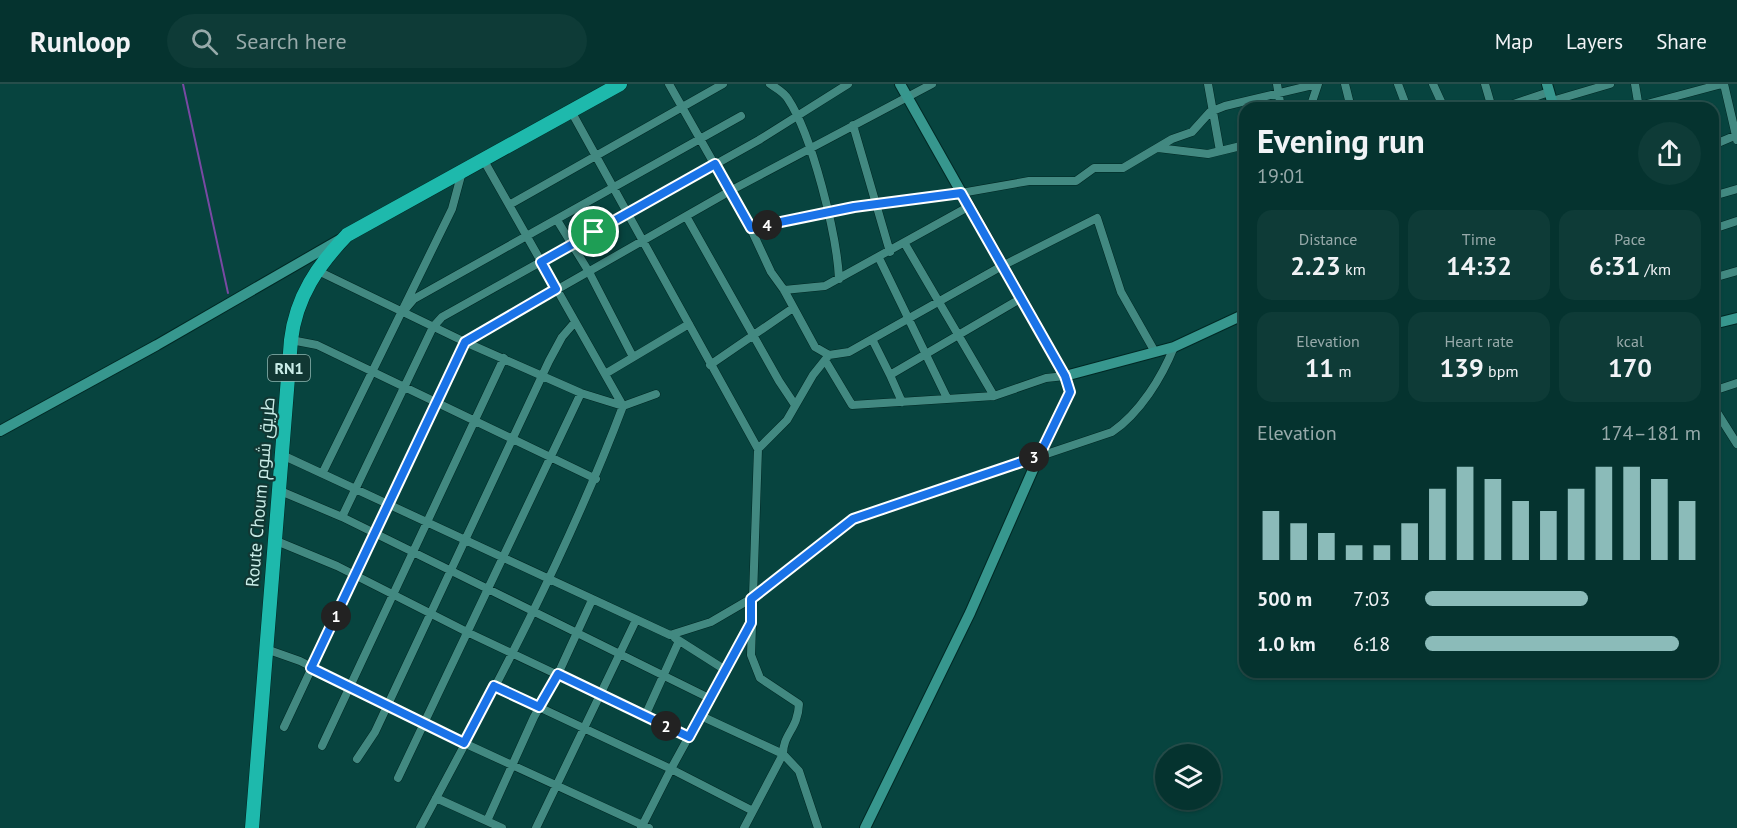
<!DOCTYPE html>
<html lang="en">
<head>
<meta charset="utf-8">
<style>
	body { margin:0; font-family:"PT Sans",Cairo,sans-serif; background:#0e3b37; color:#f1f3f6; height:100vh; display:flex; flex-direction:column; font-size:22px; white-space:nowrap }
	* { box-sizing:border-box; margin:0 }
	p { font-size:20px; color:#97aaaa }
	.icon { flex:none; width:33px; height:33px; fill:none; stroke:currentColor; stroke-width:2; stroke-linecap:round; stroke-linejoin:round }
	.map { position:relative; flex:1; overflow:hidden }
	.details { position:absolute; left:1239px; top:18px; width:480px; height:576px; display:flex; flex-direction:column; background:#05332f; border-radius:18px; box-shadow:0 2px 4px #0004,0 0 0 2px #264e4b }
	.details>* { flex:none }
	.tools { position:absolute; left:1155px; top:660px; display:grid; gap:12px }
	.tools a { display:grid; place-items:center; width:66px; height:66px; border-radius:50%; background:#05332f; box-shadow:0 2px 4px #0004,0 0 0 2px #264e4b; font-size:30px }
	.pin { position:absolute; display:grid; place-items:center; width:51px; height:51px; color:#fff; margin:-26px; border:3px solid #fff; border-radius:50%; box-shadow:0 2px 6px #0007 }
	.km { position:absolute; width:30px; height:30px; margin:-15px; border-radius:50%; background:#222; color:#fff; font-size:16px; line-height:30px; text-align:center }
	.round { display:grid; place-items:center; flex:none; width:63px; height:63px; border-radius:32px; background:#0e3b37 }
	.summary { display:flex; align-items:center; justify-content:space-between; height:102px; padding:0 18px }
	h1 { font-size:33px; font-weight:700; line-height:45px }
	.metrics { display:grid; grid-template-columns:repeat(3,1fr); gap:9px; height:102px; padding:6px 18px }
	.metrics div { display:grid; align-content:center; border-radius:15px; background:#0e3b37; text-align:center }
	.metrics b { font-size:26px; font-weight:700 }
	.metrics small { font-size:16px; font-weight:400 }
	.metrics p { font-size:16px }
	.chart { height:168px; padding:12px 18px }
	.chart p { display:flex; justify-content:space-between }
	.chart svg { width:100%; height:108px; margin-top:6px; stroke:#8bbbb9; stroke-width:6 }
	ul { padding:0 18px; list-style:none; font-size:20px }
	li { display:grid; grid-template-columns:96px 72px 1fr; align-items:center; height:45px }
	li i { height:15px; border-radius:8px; background:#8bbbb9 }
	header { display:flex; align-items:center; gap:36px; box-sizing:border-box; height:84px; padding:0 30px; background:#05332f; border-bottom:2px solid #264e4b }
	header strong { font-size:28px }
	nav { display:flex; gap:33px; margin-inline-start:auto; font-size:21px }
	.search { width:420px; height:54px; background:#0e3b37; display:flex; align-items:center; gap:15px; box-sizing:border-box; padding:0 21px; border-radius:33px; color:#97aaaa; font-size:22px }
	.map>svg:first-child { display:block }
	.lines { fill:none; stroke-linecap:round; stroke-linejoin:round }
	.stream { stroke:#7849a3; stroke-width:2 }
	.street-casing { stroke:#002824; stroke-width:9 }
	.secondary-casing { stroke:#002824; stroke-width:12 }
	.highway-casing { stroke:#002824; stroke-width:15 }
	.street { stroke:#428981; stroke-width:8 }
	.secondary { stroke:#37978e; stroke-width:10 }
	.highway { stroke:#1eb9ac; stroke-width:14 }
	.route-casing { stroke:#fff; stroke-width:12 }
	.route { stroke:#1a73e8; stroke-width:8 }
	.labels { text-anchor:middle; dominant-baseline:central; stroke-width:4.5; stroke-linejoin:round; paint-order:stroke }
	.shield { fill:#113733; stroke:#92b6b2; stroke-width:1.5 }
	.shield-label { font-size:16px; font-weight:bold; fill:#caede8 }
	.street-label { font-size:18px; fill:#caede8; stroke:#113733 }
</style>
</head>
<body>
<header>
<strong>Runloop</strong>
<div class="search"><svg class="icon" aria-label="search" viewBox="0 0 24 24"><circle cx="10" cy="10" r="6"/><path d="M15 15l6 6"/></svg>Search here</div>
<nav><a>Map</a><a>Layers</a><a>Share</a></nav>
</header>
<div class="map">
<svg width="1737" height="744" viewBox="0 0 1737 744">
	<rect width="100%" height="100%" fill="#07443f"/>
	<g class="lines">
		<path class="stream" d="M183 0 228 209"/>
		<g class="street-casing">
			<path id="street" d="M669 0 751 145 771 188 784 206 815 263 829 271 849 268 1002 182 1097 134 1121 208 1155 268
				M770 0C776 4 784 8 788 15 812 51 837 151 839 195
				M1208 0 1220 67
				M1277 0 1281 24
				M1345 0 1351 24
				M1398 0 1407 24
				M1433 0 1444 24
				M1485 0 1492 24
				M1635 0 1639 24
				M1724 0 1737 56
				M1552 17 1610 0
				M1310 24 1318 0
				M1502 24 1549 8
				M1632 24 1722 0
				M571 27 758 365
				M853 41 890 168
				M1713 61 1737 51
				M1158 64 1208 70 1245 61
				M1713 112 1737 105
				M509 121 723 0
				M686 132 779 297 795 321
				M557 136 589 188 633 273
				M751 145 854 123 961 109 1029 97H1076L1094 84H1123L1172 55 1192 48 1210 28 1225 22 1317 0
				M1713 145 1737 137
				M905 160 994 312
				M879 174 947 314
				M316 186 465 258 581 309 623 322 656 310
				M1713 194 1737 187
				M784 206 825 202 968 123
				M403 228 414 215 741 32
				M872 255 890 291
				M291 256 317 261 596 395
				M825 276 852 321 994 312 1046 294 1065 292
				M710 281 793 224
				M605 290 689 240
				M1713 307 1737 299
				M902 318 890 291 1020 215
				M1713 322 1737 360
				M280 370 670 551 711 538 759 510 853 435 1112 348C1140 329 1162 293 1174 263
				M323 388 452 125 462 88
				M278 406 342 433 711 615
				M342 433 433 243 442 233 759 56 848 0
				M274 456 337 482 469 549 689 653
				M675 554 727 587
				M266 565 300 577 464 659 649 744
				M494 602 671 685 749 543
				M645 632 679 557
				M701 632 783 670 744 744
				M284 643 465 258 730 107 932 0
				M322 662 504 274
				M357 675 375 648 549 277 562 253 575 238
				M398 694 581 309
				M436 714 502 744
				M487 737 534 633 558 590 592 516
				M420 744C494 607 568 468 623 322L483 75
				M536 744 636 536
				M641 744 671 685 753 727
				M818 744 799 687 783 670C783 650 798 645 799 620L760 594 751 571 758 365 787 336 813 291 829 271"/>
		</g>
		<g class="secondary-casing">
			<path id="secondary" d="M1547 0 1554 24
				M1713 240 1737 234
				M1065 292 1174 263 1245 230
				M0 347 157 261 339 156
				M865 744 970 529 1039 372 1070 308 1065 292 900 0"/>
		</g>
		<g class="highway-casing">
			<path id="highway" d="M252 744 291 256C296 213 318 181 347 151L620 0"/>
		</g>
		<use href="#street" class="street"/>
		<use href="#secondary" class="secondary"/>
		<use href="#highway" class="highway"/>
	</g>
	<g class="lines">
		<g class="route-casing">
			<path id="route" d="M715 80 751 144 854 123 961 109 1065 292 1070 308 1039 372 853 435 751 515V539L689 653 558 590 539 623 494 602 464 659 311 584 465 258 556 205 541 178Z"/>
		</g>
		<use href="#route" class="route"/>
	</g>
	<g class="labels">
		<rect class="shield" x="268" y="271" width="42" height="26" rx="4.5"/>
		<g class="shield-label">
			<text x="289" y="284">RN1</text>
		</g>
		<g class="street-label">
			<text transform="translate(260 408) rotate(-85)">Route Choum طريق شوم</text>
		</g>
	</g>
</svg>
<div class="tools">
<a><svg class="icon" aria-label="layers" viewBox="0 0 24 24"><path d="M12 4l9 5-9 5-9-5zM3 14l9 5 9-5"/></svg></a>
</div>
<div class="pin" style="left:594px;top:148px;background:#1e9e55"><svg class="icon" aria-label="arrive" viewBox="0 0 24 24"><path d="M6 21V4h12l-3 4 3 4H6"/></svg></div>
<b class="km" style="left:336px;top:532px">1</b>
<b class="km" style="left:666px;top:642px">2</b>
<b class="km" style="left:1034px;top:373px">3</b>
<b class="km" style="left:767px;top:141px">4</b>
<section class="details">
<div class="summary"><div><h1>Evening run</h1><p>19:01</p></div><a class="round"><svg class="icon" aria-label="share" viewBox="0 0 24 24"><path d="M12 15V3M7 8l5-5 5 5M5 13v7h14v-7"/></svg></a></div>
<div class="metrics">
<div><p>Distance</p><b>2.23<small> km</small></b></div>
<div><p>Time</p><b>14:32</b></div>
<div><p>Pace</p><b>6:31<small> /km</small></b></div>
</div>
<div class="metrics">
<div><p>Elevation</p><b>11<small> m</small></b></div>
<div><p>Heart rate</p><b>139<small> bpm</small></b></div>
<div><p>kcal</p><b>170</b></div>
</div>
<div class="chart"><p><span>Elevation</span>174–181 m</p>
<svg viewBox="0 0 160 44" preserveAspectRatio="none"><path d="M5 44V24M15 44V29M25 44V33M35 44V38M45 44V38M55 44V29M65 44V15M75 44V6M85 44V11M95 44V20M105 44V24M115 44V15M125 44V6M135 44V6M145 44V11M155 44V20"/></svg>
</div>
<ul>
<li><b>500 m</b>7:03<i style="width:59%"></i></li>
<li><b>1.0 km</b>6:18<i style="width:92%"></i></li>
</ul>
</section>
</div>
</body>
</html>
